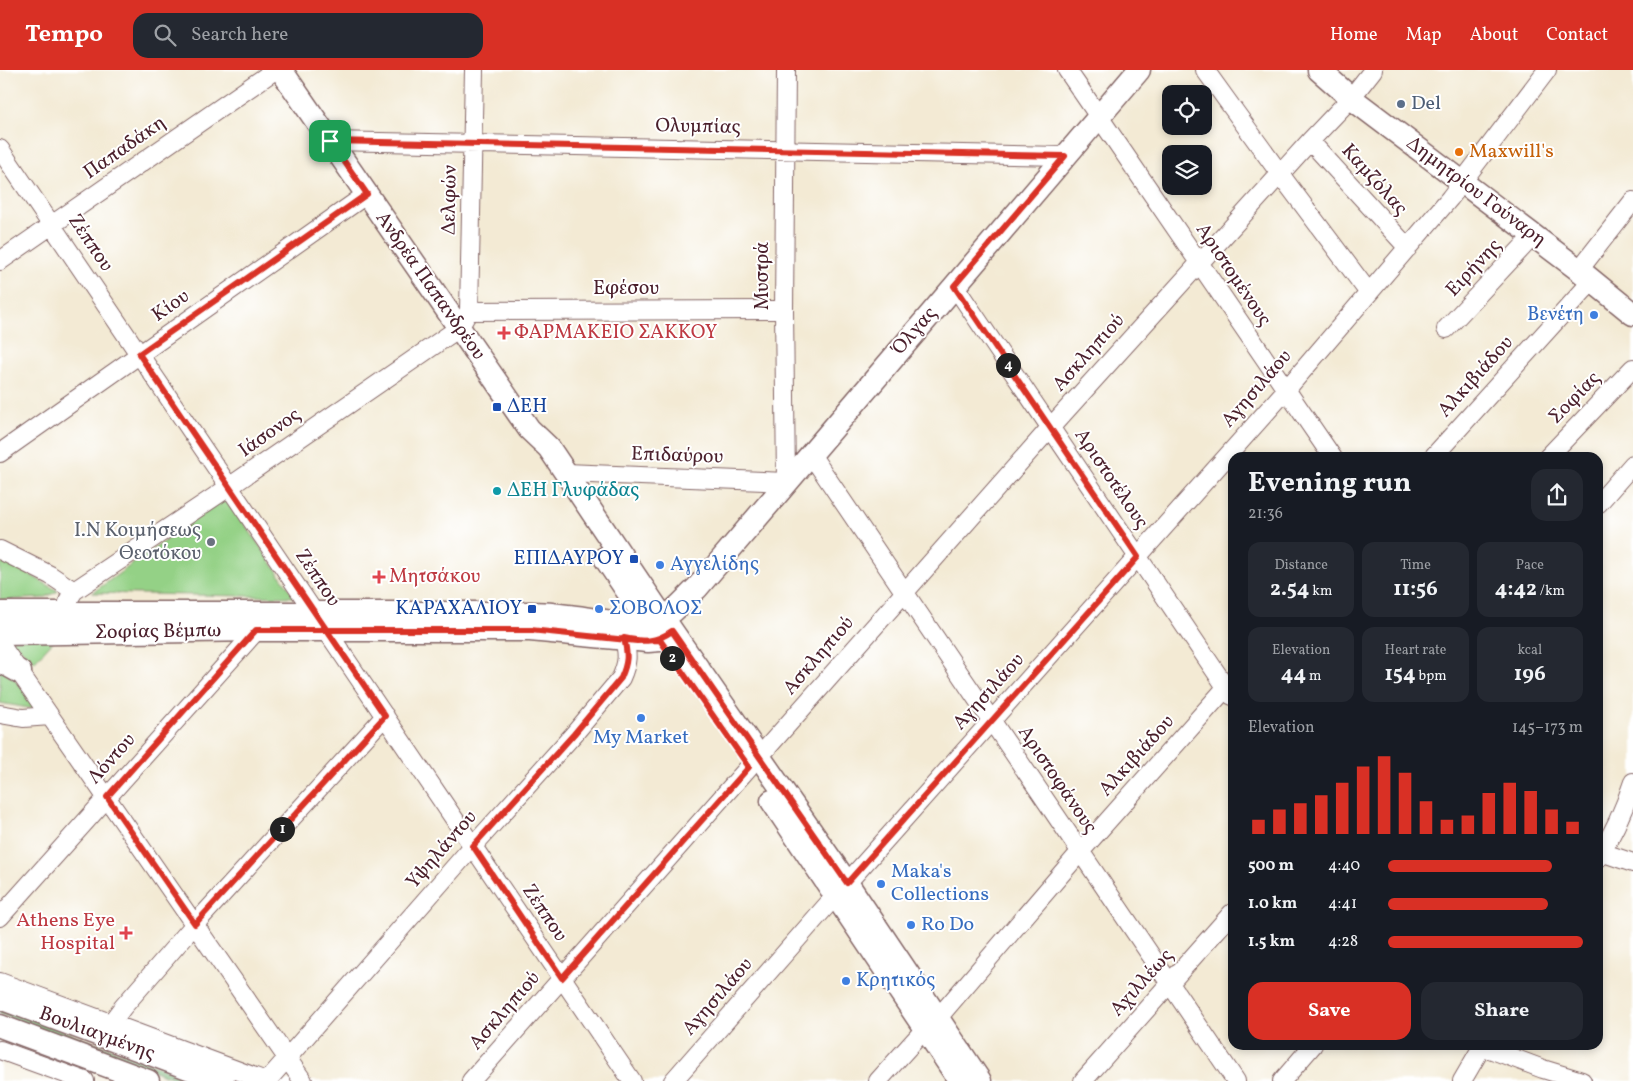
<!DOCTYPE html>
<html lang="en">
<head>
<meta charset="utf-8">
<style>
	body { margin:0; font-family:Vollkorn,serif; background:#242831; color:#f1f3f6; height:100vh; display:flex; flex-direction:column; font-size:19px; white-space:nowrap }
	* { box-sizing:border-box; margin:0 }
	p { font-size:16px; color:#9ea1a6 }
	.icon { flex:none; width:28px; height:28px; fill:none; stroke:currentColor; stroke-width:2; stroke-linecap:round; stroke-linejoin:round }
	.map { position:relative; flex:1; overflow:hidden }
	.side { position:absolute; left:1228px; top:382px; width:375px; height:598px; display:flex; flex-direction:column; background:#171b24; border-radius:15px; box-shadow:0 2px 8px #0003 }
	.side>* { flex:none }
	.tools { position:absolute; left:1162px; top:15px; display:grid; gap:10px }
	.tools a { display:grid; place-items:center; width:50px; height:50px; border-radius:10px; background:#171b24; box-shadow:0 2px 8px #0003; font-size:25px }
	.pin { position:absolute; display:grid; place-items:center; width:42px; height:42px; color:#fff; margin:-21px; border-radius:10px; box-shadow:0 2px 8px #0006 }
	.km { position:absolute; width:25px; height:25px; margin:-12px; border-radius:50%; background:#222; color:#fff; font-size:14px; line-height:25px; text-align:center }
	.round { display:grid; place-items:center; flex:none; width:52px; height:52px; border-radius:15px; background:#242831 }
	.summary { display:flex; align-items:center; justify-content:space-between; height:85px; padding:0 20px }
	h1 { font-size:28px; font-weight:700; line-height:38px }
	.stats { display:grid; grid-template-columns:repeat(3,1fr); gap:8px; height:85px; padding:5px 20px }
	.stats div { display:grid; align-content:center; border-radius:12px; background:#242831; text-align:center }
	.stats b { font-size:21px; font-weight:700 }
	.stats small { font-size:14px; font-weight:400 }
	.stats p { font-size:14px }
	.chart { height:140px; padding:10px 20px }
	.chart p { display:flex; justify-content:space-between }
	.chart svg { width:100%; height:90px; margin-top:5px; stroke:#d93025; stroke-width:6 }
	.action { display:flex; gap:10px; margin-top:auto; padding:10px 20px }
	.action a { flex:1; height:58px; border-radius:15px; background:#d93025; color:#fff; font-size:20px; font-weight:700; line-height:58px; text-align:center }
	.action a+a { background:#242831; color:#f1f3f6 }
	ul { padding:0 20px; list-style:none; font-size:16px }
	li { display:grid; grid-template-columns:80px 60px 1fr; align-items:center; height:38px }
	li i { height:12px; border-radius:6px; background:#d93025 }
	header { display:flex; align-items:center; gap:30px; box-sizing:border-box; height:70px; padding:0 25px; background:#d93025; color:#fff }
	header strong { font-size:24px }
	nav { display:flex; gap:28px; margin-inline-start:auto; font-size:18px }
	.search { width:350px; height:45px; background:#242831; display:flex; align-items:center; gap:12px; box-sizing:border-box; padding:0 18px; border-radius:15px; color:#9ea1a6; font-size:19px }
	.map>svg:first-child { display:block }
	.green { fill:#94d186; stroke:#6f7858 }
	.forest { fill:#77b373; stroke:#60694f }
	.lines { fill:none; stroke-linecap:round; stroke-linejoin:round }
	.minor-casing { stroke:#856666; stroke-width:20 }
	.major-casing { stroke:#856666; stroke-width:25 }
	.minor { stroke:#fff; stroke-width:18 }
	.major { stroke:#fff; stroke-width:22 }
	.route-casing { stroke:#fff; stroke-width:10 }
	.route { stroke:#d93025; stroke-width:6 }
	.service-dot { fill:#5c6f8a; stroke:#fff; stroke-width:2 }
	.food-dot { fill:#e8710a; stroke:#fff; stroke-width:2 }
	.shop-dot { fill:#3f7fe0; stroke:#fff; stroke-width:2 }
	.health-dot { fill:#e0444e; stroke:#fff; stroke-width:2 }
	.transit-dot { fill:#1a4fb4; stroke:#fff; stroke-width:2 }
	.culture-dot { fill:#0f9aa8; stroke:#fff; stroke-width:2 }
	.worship-dot { fill:#6b7280; stroke:#fff; stroke-width:2 }
	.labels { text-anchor:middle; dominant-baseline:central; stroke-width:4; stroke-linejoin:round; paint-order:stroke }
	.service-label { font-size:20px; fill:#4e5e75; stroke:#fff; text-anchor:start }
	.street-label { font-size:20px; fill:#4a1f2b; stroke:#fff }
	.food-label { font-size:20px; fill:#c56008; stroke:#fff; text-anchor:start }
	.shop-label { font-size:20px; fill:#366cbe; stroke:#fff; text-anchor:start }
	.health-label { font-size:20px; fill:#be3a42; stroke:#fff; text-anchor:start }
	.transit-label { font-size:20px; fill:#164399; stroke:#fff; text-anchor:end }
	.culture-label { font-size:20px; fill:#0d838f; stroke:#fff; text-anchor:start }
	.worship-label { font-size:20px; fill:#5b616d; stroke:#fff; text-anchor:end }
</style>
</head>
<body>
<header>
<strong>Tempo</strong>
<div class="search"><svg class="icon" aria-label="search" viewBox="0 0 24 24"><circle cx="10" cy="10" r="6"/><path d="M15 15l6 6"/></svg>Search here</div>
<nav><a>Home</a><a>Map</a><a>About</a><a>Contact</a></nav>
</header>
<div class="map">
<svg width="1633" height="1011" viewBox="0 0 1633 1011">
	<rect width="100%" height="100%" fill="#fff"/>
	<filter id="ink" filterUnits="userSpaceOnUse"><feTurbulence type="fractalNoise" baseFrequency=".02" numOctaves="2"/><feDisplacementMap in="SourceGraphic" scale="10" xChannelSelector="R" yChannelSelector="G"/><feConvolveMatrix kernelMatrix="1 2 1 2 8 2 1 2 1" color-interpolation-filters="sRGB"/></filter>
	<filter id="wash" filterUnits="userSpaceOnUse"><feTurbulence type="fractalNoise" baseFrequency=".0096" numOctaves="4" result="noise"/><feDisplacementMap in="SourceGraphic" scale="20" xChannelSelector="R" yChannelSelector="G"/><feGaussianBlur stdDeviation="1.12" result="paint"/><feColorMatrix in="noise" values="0 0 0 0 0 0 0 0 0 0 0 0 0 0 0 0 0 1.4 0 .05"/><feComposite in="paint" operator="in"/></filter>
	<g filter="url(#wash)">
		<rect width="100%" height="100%" fill="#f3ead4"/>
		<path class="green" d="M226 427 295 527 92 523Z
			M0 489 15 496 58 521 44 528 0 530Z
			M56 568 34 592 10 569Z
			M0 598 15 610 37 636 34 639 0 633Z"/>
		<path class="forest" d="M0 937 198 1011H181L0 944Z"/>
	</g>
	<g filter="url(#ink)">
		<g class="lines">
			<g class="minor-casing">
				<path id="minor" d="M1067 0 1333 388
					M1205 0 1280 104 1369 223
					M330 71 1065 86
					M1310 71 1408 178
					M0 79 632 1011
					M0 191 275 0
					M1579 200 1633 131
					M954 215 1232 626
					M469 241 784 240
					M1446 259 1533 166
					M0 383 367 124
					M810 383 1236 1011
					M1432 388 1592 211
					M1547 388 1633 298
					M566 403 786 412 784 240 786 0
					M1598 434 1633 394
					M0 480 50 505 74 521
					M65 543 69 529 74 521 229 417 459 258 469 241 474 0
					M0 574 303 1011
					M0 644 23 648 50 646
					M759 687 1050 358 1310 71 1351 28 1373 0
					M1601 782 1633 793
					M1598 788C1613 764 1624 740 1633 712
					M847 813 1286 320 1450 128 1547 0
					M0 847 257 560
					M0 912 266 1011
					M937 949 1080 782 1232 611
					M111 953 123 937 195 854 385 646
					M1479 975 1543 999 1582 1011
					M0 980 85 1011
					M267 1011 473 776 574 664 621 608C628 592 628 585 624 568
					M471 1011 749 697
					M673 1011 835 826
					M878 1011 924 960
					M1083 1011 1232 843
					M1282 1011 1313 975
					M1462 1011 1483 975"/>
			</g>
			<g class="major-casing">
				<path id="major" d="M281 0 529 359 549 378 672 561 847 813 980 1011
					M1319 0 1351 28 1579 200 1633 244
					M605 488 654 561
					M0 543H530C543 543 556 544 569 546 595 549 642 560 665 547 677 540 687 527 697 518L1139 0
					M0 564 257 560H530L648 571 660 570 669 564
					M0 591 20 602
					M772 731 960 1011
					M0 928 223 1011
					M0 956 148 1011"/>
			</g>
			<use href="#minor" class="minor"/>
			<use href="#major" class="major"/>
		</g>
	</g>
	<g class="lines" filter="url(#ink)">
		<g class="route-casing">
			<path id="route" d="M330 71 367 124 139 284 385 646 195 854 107 727 256 560H530L637 571 660 570 749 697 562 908 473 776 574 664 621 608C628 592 628 585 624 568 644 572 655 573 672 561L847 813 1138 487 954 216 1065 86 330 71"/>
		</g>
		<use href="#route" class="route"/>
	</g>
	<circle class="service-dot" cx="1401" cy="34" r="5"/>
	<circle class="food-dot" cx="1459" cy="82" r="5"/>
	<g class="shop-dot">
		<circle cx="1594" cy="245" r="5"/>
		<circle cx="660" cy="495" r="5"/>
		<circle cx="599" cy="539" r="5"/>
		<circle cx="641" cy="648" r="5"/>
		<circle cx="881" cy="814" r="5"/>
		<circle cx="911" cy="855" r="5"/>
		<circle cx="846" cy="911" r="5"/>
	</g>
	<g class="health-dot">
		<path d="M501.5 255.5h5v5h5v5h-5v5h-5v-5h-5v-5h5z"/>
		<path d="M376.5 499.5h5v5h5v5h-5v5h-5v-5h-5v-5h5z"/>
		<path d="M123.5 855.5h5v5h5v5h-5v5h-5v-5h-5v-5h5z"/>
	</g>
	<g class="transit-dot">
		<rect x="492" y="332" width="10" height="10" rx="2.5"/>
		<rect x="629" y="484" width="10" height="10" rx="2.5"/>
		<rect x="527" y="534" width="10" height="10" rx="2.5"/>
	</g>
	<circle class="culture-dot" cx="497" cy="421" r="5"/>
	<circle class="worship-dot" cx="211" cy="472" r="5"/>
	<g class="labels">
		<g class="service-label">
			<text x="1411" y="34">Del</text>
		</g>
		<g class="street-label">
			<text transform="translate(698 57) rotate(1)">Ολυμπίας</text>
			<text transform="translate(125 78) rotate(-35)">Παπαδάκη</text>
			<text transform="translate(1374 110) rotate(48)">Καμζόλας</text>
			<text transform="translate(1476 122) rotate(37)">Δημητρίου Γούναρη</text>
			<text transform="translate(450 130) rotate(-89)">Δελφών</text>
			<text transform="translate(90 173) rotate(56)">Ζέππου</text>
			<text transform="translate(1474 198) rotate(-47)">Ειρήνης</text>
			<text transform="translate(1233 205) rotate(56)">Αριστομένους</text>
			<text transform="translate(763 206) rotate(-90)">Μυστρά</text>
			<text transform="translate(430 216) rotate(55)">Ανδρέα Παπανδρέου</text>
			<text x="626" y="219">Εφέσου</text>
			<text transform="translate(171 236) rotate(-35)">Κίου</text>
			<text transform="translate(915 261) rotate(-49)">Όλγας</text>
			<text transform="translate(1089 283) rotate(-48)">Ασκληπιού</text>
			<text transform="translate(1476 307) rotate(-48)">Αλκιβιάδου</text>
			<text transform="translate(1257 319) rotate(-49)">Αγησιλάου</text>
			<text transform="translate(1575 328) rotate(-46)">Σοφίας</text>
			<text transform="translate(270 363) rotate(-35)">Ιάσονος</text>
			<text transform="translate(677 386) rotate(2)">Επιδαύρου</text>
			<text transform="translate(1111 409) rotate(56)">Αριστοτέλους</text>
			<text transform="translate(317 508) rotate(56)">Ζέππου</text>
			<text transform="translate(158 562) rotate(-1)">Σοφίας Βέμπω</text>
			<text transform="translate(819 586) rotate(-49)">Ασκληπιού</text>
			<text transform="translate(989 622) rotate(-48)">Αγησιλάου</text>
			<text transform="translate(1137 686) rotate(-48)">Αλκιβιάδου</text>
			<text transform="translate(112 689) rotate(-48)">Λόντου</text>
			<text transform="translate(1057 710) rotate(56)">Αριστοφάνους</text>
			<text transform="translate(442 780) rotate(-49)">Υψηλάντου</text>
			<text transform="translate(544 843) rotate(56)">Ζέππου</text>
			<text transform="translate(1142 913) rotate(-48)">Αχιλλέως</text>
			<text transform="translate(718 927) rotate(-49)">Αγησιλάου</text>
			<text transform="translate(505 941) rotate(-49)">Ασκληπιού</text>
			<text transform="translate(97 964) rotate(20)">Βουλιαγμένης</text>
		</g>
		<g class="food-label">
			<text x="1469" y="82">Maxwill's</text>
		</g>
		<g class="shop-label">
			<text x="1584" y="245" text-anchor="end">Βενέτη</text>
			<text x="670" y="495">Αγγελίδης</text>
			<text x="609" y="539">ΣΟΒΟΛΟΣ</text>
			<text x="641" y="668" text-anchor="middle">My Market</text>
			<text x="891" y="802">Maka's<tspan x="891" dy="23">Collections</tspan></text>
			<text x="921" y="855">Ro Do</text>
			<text x="856" y="911">Κρητικός</text>
		</g>
		<g class="health-label">
			<text x="514" y="263">ΦΑΡΜΑΚΕΙΟ ΣΑΚΚΟΥ</text>
			<text x="389" y="507">Μητσάκου</text>
			<text x="115" y="851" text-anchor="end">Athens Eye<tspan x="115" dy="23">Hospital</tspan></text>
		</g>
		<g class="transit-label">
			<text x="507" y="337" text-anchor="start">ΔΕΗ</text>
			<text x="624" y="489">ΕΠΙΔΑΥΡΟΥ</text>
			<text x="522" y="539">ΚΑΡΑΧΑΛΙΟΥ</text>
		</g>
		<g class="culture-label">
			<text x="507" y="421">ΔΕΗ Γλυφάδας</text>
		</g>
		<g class="worship-label">
			<text x="201" y="461">Ι.Ν Κοιμήσεως<tspan x="201" dy="23">Θεοτόκου</tspan></text>
		</g>
	</g>
</svg>
<div class="tools">
<a><svg class="icon" aria-label="locate" viewBox="0 0 24 24"><circle cx="12" cy="12" r="6"/><path d="M12 2v4M12 18v4M2 12h4M18 12h4"/></svg></a>
<a><svg class="icon" aria-label="layers" viewBox="0 0 24 24"><path d="M12 4l9 5-9 5-9-5zM3 14l9 5 9-5"/></svg></a>
</div>
<div class="pin" style="left:330px;top:71px;background:#1e9e55"><svg class="icon" aria-label="arrive" viewBox="0 0 24 24"><path d="M6 21V4h12l-3 4 3 4H6"/></svg></div>
<b class="km" style="left:282px;top:759px">1</b>
<b class="km" style="left:672px;top:588px">2</b>
<b class="km" style="left:1008px;top:295px">4</b>
<section class="side">
<div class="summary"><div><h1>Evening run</h1><p>21:36</p></div><a class="round"><svg class="icon" aria-label="share" viewBox="0 0 24 24"><path d="M12 15V3M7 8l5-5 5 5M5 13v7h14v-7"/></svg></a></div>
<div class="stats">
<div><p>Distance</p><b>2.54<small> km</small></b></div>
<div><p>Time</p><b>11:56</b></div>
<div><p>Pace</p><b>4:42<small> /km</small></b></div>
</div>
<div class="stats">
<div><p>Elevation</p><b>44<small> m</small></b></div>
<div><p>Heart rate</p><b>154<small> bpm</small></b></div>
<div><p>kcal</p><b>196</b></div>
</div>
<div class="chart"><p><span>Elevation</span>145–173 m</p>
<svg viewBox="0 0 160 44" preserveAspectRatio="none"><path d="M5 44V37M15 44V32M25 44V29M35 44V25M45 44V19M55 44V11M65 44V6M75 44V14M85 44V28M95 44V37M105 44V35M115 44V24M125 44V19M135 44V23M145 44V32M155 44V38"/></svg>
</div>
<ul>
<li><b>500 m</b>4:40<i style="width:84%"></i></li>
<li><b>1.0 km</b>4:41<i style="width:82%"></i></li>
<li><b>1.5 km</b>4:28<i style="width:100%"></i></li>
</ul>
<div class="action"><a>Save</a><a>Share</a></div>
</section>
</div>
</body>
</html>
